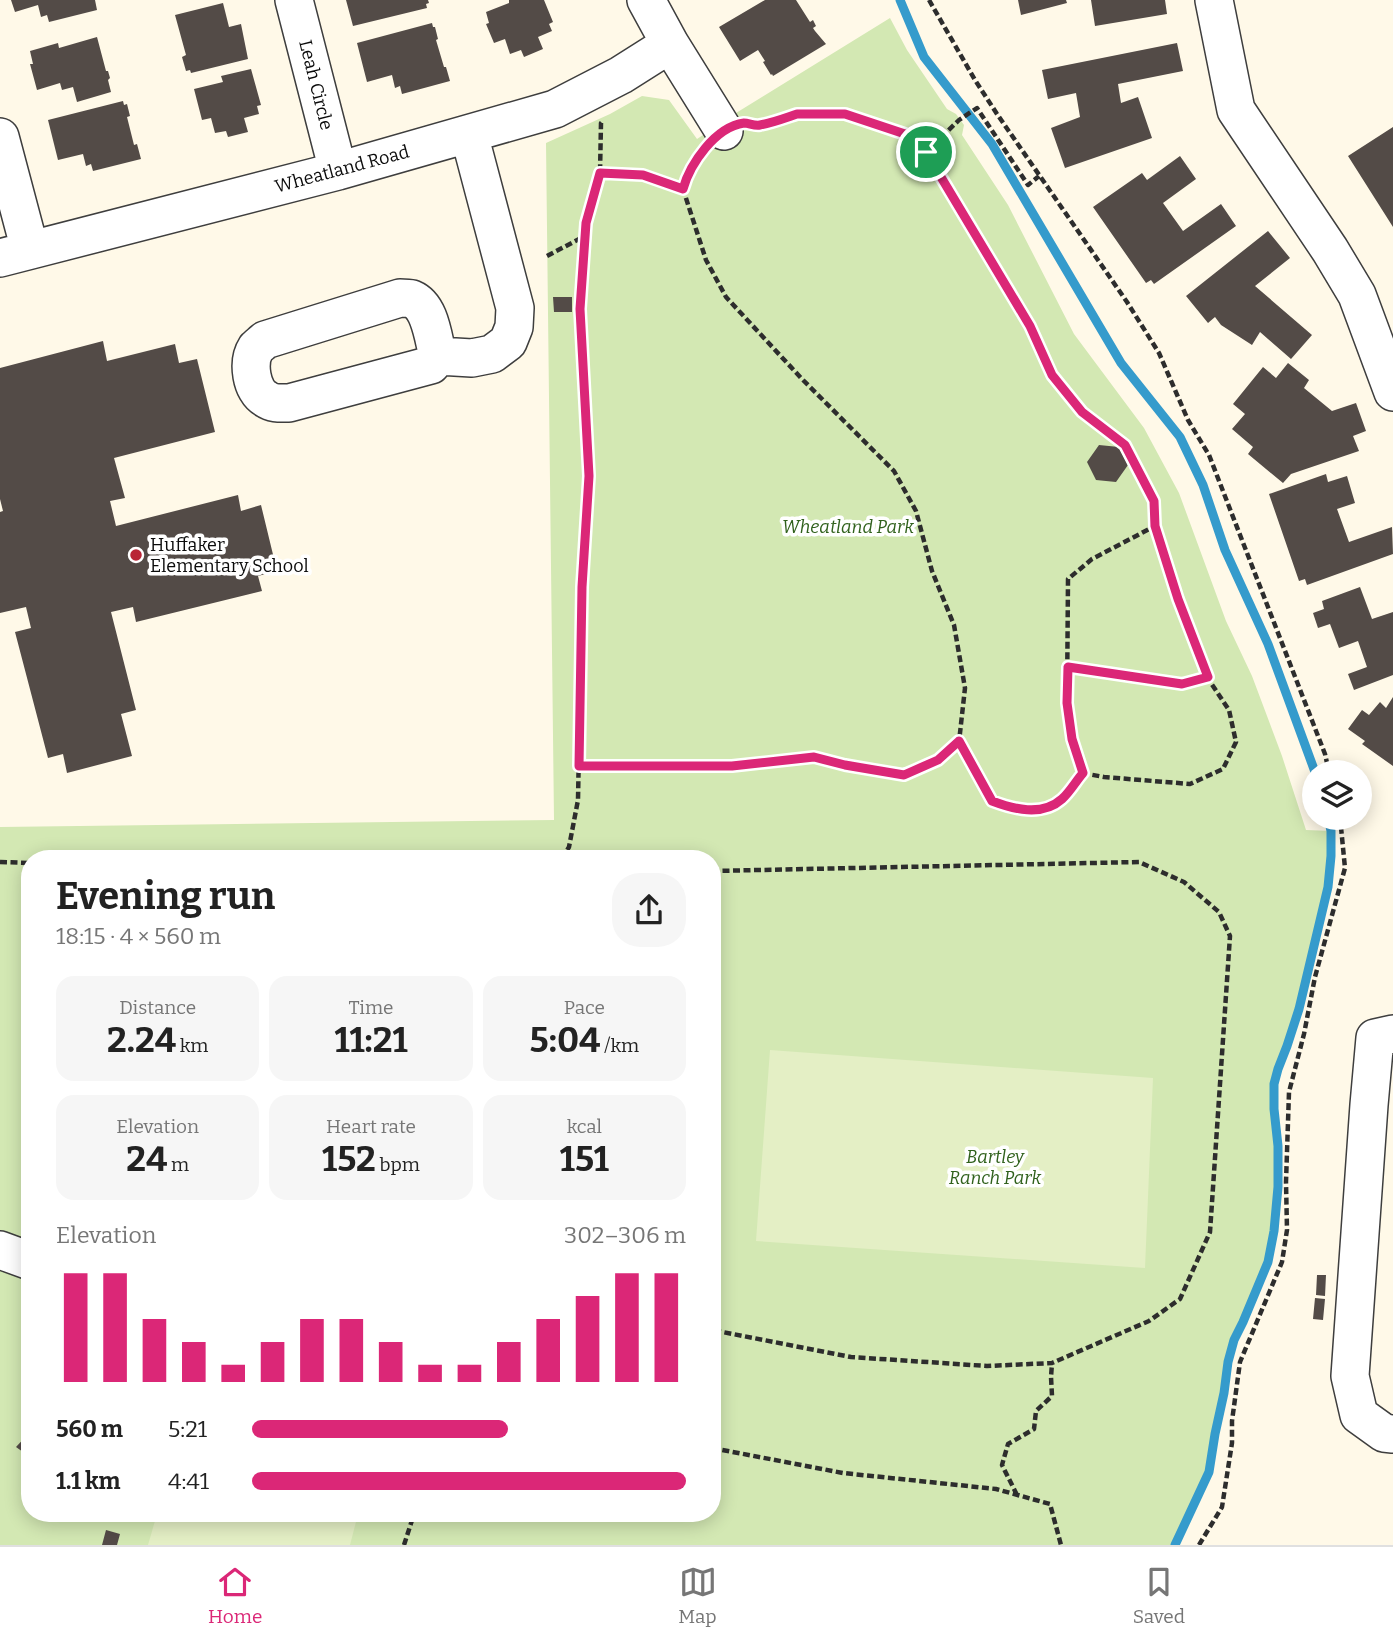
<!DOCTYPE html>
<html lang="en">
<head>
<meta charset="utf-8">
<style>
	body { margin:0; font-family:Bitter,serif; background:#f6f6f6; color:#222; height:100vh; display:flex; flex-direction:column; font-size:26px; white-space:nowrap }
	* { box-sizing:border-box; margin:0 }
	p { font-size:23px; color:#767676 }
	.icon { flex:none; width:38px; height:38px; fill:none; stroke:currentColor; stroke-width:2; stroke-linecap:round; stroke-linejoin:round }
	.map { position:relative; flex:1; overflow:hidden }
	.side { position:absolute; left:21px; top:850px; width:700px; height:672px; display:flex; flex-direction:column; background:#fff; border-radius:28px; box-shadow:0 4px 18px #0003 }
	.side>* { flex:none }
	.buttons { position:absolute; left:1302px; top:760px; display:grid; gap:14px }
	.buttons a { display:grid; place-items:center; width:70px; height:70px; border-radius:50%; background:#fff; box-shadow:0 4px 18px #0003; font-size:35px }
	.pin { position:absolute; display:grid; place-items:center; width:60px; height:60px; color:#fff; margin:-30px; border:4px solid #fff; border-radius:50%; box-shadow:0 2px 7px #0007 }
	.round { display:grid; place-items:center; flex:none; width:74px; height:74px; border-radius:28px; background:#f6f6f6 }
	.headline { display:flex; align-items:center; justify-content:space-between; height:119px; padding:0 35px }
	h1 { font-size:38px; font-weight:700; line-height:52px }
	.stats { display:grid; grid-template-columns:repeat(3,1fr); gap:10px; height:119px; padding:7px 35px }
	.stats div { display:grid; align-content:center; border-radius:18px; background:#f6f6f6; text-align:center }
	.stats b { font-size:35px; font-weight:700 }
	.stats small { font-size:19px; font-weight:400 }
	.stats p { font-size:19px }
	.chart { height:196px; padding:14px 35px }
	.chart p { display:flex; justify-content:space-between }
	.chart svg { width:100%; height:126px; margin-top:7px; stroke:#db2777; stroke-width:6 }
	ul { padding:0 35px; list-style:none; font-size:23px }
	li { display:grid; grid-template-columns:112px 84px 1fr; align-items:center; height:52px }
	li i { height:18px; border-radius:9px; background:#db2777 }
	.dock { display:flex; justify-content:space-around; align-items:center; height:98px; border-top:2px solid #e0e0e0; background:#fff; font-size:19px; color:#767676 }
	.dock a { display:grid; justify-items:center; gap:4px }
	.dock .active { color:#db2777 }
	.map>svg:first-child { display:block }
	.green { fill:#d3e8b3; fill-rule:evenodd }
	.pitch { fill:#e4efc5 }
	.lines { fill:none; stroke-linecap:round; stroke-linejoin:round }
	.stream { stroke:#359bcc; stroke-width:9 }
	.building { fill:#534b47 }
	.minor-casing { stroke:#3e3e3e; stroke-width:40 }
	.path { stroke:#2d2d2d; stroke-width:4.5; stroke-dasharray:7 3.5; stroke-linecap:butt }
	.minor { stroke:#fff; stroke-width:37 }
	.route-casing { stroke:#fff; stroke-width:14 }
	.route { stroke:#db2777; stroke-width:9 }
	.poi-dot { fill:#b92436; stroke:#fff; stroke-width:2.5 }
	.labels { text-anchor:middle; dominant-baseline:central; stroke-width:7; stroke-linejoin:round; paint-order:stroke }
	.street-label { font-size:18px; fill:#0b0b0b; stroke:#fff }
	.park-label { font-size:18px; font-style:italic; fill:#30611c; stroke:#fff }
	.poi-label { font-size:18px; fill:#0b0b0b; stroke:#fff; text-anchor:start }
</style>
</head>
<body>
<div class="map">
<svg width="1393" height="1545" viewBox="0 0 1393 1545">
	<rect width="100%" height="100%" fill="#fff9e8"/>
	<path class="green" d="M890 18 907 50 947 109 956 114 964 125 962 135 1008 205 1074 334 1144 428 1179 493 1226 621 1252 676 1282 756 1306 830 1331 831V856L1328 887 1318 931 1299 1009 1287 1046 1278 1069 1274 1084V1109L1278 1146V1187L1274 1231 1268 1262 1243 1322 1234 1340 1228 1362 1224 1393 1215 1434 1209 1472 1175 1545H0V827L554 820 546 143 610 114 642 96 669 100 697 139 736 113ZM30 859H712V1514H30Z"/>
	<path class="pitch" d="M770 1050 1153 1078 1145 1268 756 1241Z
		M157 1514H358L350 1545H148Z"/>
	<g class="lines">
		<path class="stream" d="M900 0 924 57 992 144 1121 363 1180 437 1203 485 1225 550 1268 644 1315 772
			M1175 1545 1209 1472 1215 1434 1224 1393 1228 1362 1234 1340 1243 1322 1268 1262 1274 1231 1278 1187V1146L1274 1109V1084L1278 1069 1287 1046 1299 1009 1328 887 1331 856V831L1328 817"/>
	</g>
	<path class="building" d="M11 0H95L97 10 49 22 47 15 41 17 38 5 15 12Z
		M346 0H428L429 3 426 4 427 8 353 26Z
		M509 0H544L553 22 549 24 552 31 538 37 543 49 524 57 521 50 510 54 505 39 494 43 486 24 489 23 486 12 509 3Z
		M765 0H796L810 22 813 20 816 26 813 28 815 31 826 44 773 76 772 74 771 75 763 62 765 61 758 50 740 61 719 27Z
		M1018 0H1066L1067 3 1021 15Z
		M1091 0H1165L1167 14 1095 26Z
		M223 3 229 27 241 24 248 59 191 73 190 70 186 71 182 57 186 55 175 15Z
		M432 23 433 27H435L438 39 436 40 444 67H446L450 81 402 94 400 86 395 88 392 75 367 82 357 43Z
		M97 37 106 71H108L110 78 108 80 111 92 77 102 73 87 62 90 60 83 37 90 30 64H33L30 51 58 43 59 48Z
		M1177 43 1183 71 1118 84 1121 103 1138 97 1152 138 1065 168 1051 128 1080 117 1076 93 1048 99 1042 70Z
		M251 69 261 105 257 106 259 114 244 118 248 132 228 137 226 131 215 133 211 118 202 120 194 89 223 82 221 76Z
		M123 101 124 105 127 104 130 116 127 117 134 145 137 144 141 159 93 171 91 164 86 166 83 154 58 160 48 120Z
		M1393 127V227L1348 156Z
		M1180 156 1196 179 1163 203 1183 231 1221 204 1236 226 1154 284 1151 280 1146 283 1093 207 1142 173 1147 180Z
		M1268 231 1290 258 1255 286 1312 335 1291 359 1260 332 1252 345 1221 325 1215 317 1208 323 1186 296Z
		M553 297H572V312H554Z
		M103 341 107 361 175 344 179 363 197 359 215 432 114 458 125 498 110 501 116 526 238 495 241 511 261 505 277 571 258 576 262 591 136 622 133 607 111 612 136 710 121 714 132 756 67 773 63 754 48 758 15 632 31 628 26 607 0 613V512L3 511 0 499V368Z
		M1288 363 1309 380 1304 388 1332 411 1356 403 1366 431 1353 436 1359 451 1291 474 1283 483 1248 454 1253 447 1232 429 1245 414 1233 404 1263 367 1276 378Z
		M1099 445 1119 447 1128 465 1116 482 1096 480 1087 462Z
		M1326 474 1328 482 1347 476 1355 503 1337 509 1349 542 1392 527 1393 554 1307 585 1305 579 1299 581 1269 494Z
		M1360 587 1372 619 1393 612V675L1354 690 1348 674 1367 667 1358 641 1339 648 1330 624 1318 628 1313 613 1324 609 1322 601Z
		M1393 697V766L1362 744 1365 741 1348 729 1362 710 1369 715 1380 702 1386 708Z
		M1317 1275H1326L1325 1296 1316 1295Z
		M1315 1298 1325 1299 1323 1320 1313 1319Z
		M30 1432V1457L16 1447Z
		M106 1530 120 1534 117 1545H102Z"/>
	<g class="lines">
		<g class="minor-casing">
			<path id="minor" d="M294 0 338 171
				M646 0 670 44 724 131
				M1214 0 1236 110 1330 250 1357 295 1393 392
				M0 137 30 250
				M0 258 338 171 555 109 621 75 670 44
				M400 298C404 298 408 298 412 299 431 307 433 339 438 356L431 365 289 403C281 403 273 404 266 399 251 391 247 362 256 348 257 347 264 341 265 340Z
				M438 356 472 358 492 354 508 342 514 327 515 308 469 134
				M1393 1034 1375 1038 1369 1105 1350 1376 1359 1415 1384 1433 1393 1434
				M0 1250 30 1261"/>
		</g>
		<path class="path" d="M929 0 975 80 997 114 1127 302 1159 353 1188 420 1209 455 1325 754 1329 772
			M755 125 797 114H845L905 133 926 152 1030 326 1052 375 1082 412 1125 445 1154 501 1155 526 1178 599 1207 677 1229 710 1236 742 1223 769 1190 784 1104 777 1082 773C1076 781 1070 793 1062 800 1042 817 1013 809 992 801L959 742
			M926 152 959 120 977 108 1028 185 1039 176
			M683 189 687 174 702 153
			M547 256 585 236
			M1068 667 1182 684 1207 677
			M579 766H731L814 757 845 765 904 775 938 759 959 742 965 688 954 625 932 571 916 511 894 471 802 379 726 297 706 260 683 189 643 175 600 173
			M1082 773 1072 739 1067 703 1068 579 1092 559 1155 526
			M562 859 569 847 578 800 582 587 589 476 581 309 586 223 600 173 601 123 603 121
			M0 862 30 863
			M712 871 1139 862 1184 882 1219 912 1230 936 1210 1232 1180 1299 1149 1321 1052 1363 987 1366 851 1357 712 1330
			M712 1448 843 1473 996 1489 1050 1504 1061 1545
			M1017 1495 1002 1465 1008 1444 1034 1429 1036 1411 1052 1396 1051 1377 1052 1363
			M404 1545 414 1514
			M1199 1545 1222 1507 1232 1443V1421L1240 1362 1282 1262 1287 1230 1286 1182 1289 1092 1304 1034 1315 977 1345 868 1340 817"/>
		<use href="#minor" class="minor"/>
	</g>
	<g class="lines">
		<g class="route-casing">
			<path id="route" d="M797 114H845L905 134 926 152 1030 326 1052 375 1082 412 1125 445 1154 501 1155 526 1178 599 1208 677 1182 684 1068 667 1067 703 1072 739 1083 773C1076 781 1070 792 1062 799 1042 817 1013 809 992 801L959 741 938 760 904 775 845 765 814 757 732 766H579L582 587 589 476 580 309 586 223 600 173 643 175 683 189C690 164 715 127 744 123 749 123 754 126 760 125 772 123 785 118 797 114Z"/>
		</g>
		<use href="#route" class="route"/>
	</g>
	<circle class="poi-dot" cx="136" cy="555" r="7"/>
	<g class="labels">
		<g class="street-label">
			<text transform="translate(316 85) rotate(76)">Leah Circle</text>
			<text transform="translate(342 169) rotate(-15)">Wheatland Road</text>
		</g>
		<g class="park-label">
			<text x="848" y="527">Wheatland Park</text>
			<text x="995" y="1157">Bartley<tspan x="995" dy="21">Ranch Park</tspan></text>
		</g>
		<g class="poi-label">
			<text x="150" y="545">Huffaker<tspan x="150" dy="21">Elementary School</tspan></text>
		</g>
	</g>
</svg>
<div class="buttons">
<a><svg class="icon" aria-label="layers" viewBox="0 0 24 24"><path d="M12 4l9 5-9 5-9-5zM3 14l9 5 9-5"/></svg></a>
</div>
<div class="pin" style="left:926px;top:152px;background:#1e9e55"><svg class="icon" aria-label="arrive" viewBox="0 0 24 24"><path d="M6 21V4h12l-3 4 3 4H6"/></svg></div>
<section class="side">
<div class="headline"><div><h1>Evening run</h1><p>18:15 · 4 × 560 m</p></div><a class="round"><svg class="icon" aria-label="share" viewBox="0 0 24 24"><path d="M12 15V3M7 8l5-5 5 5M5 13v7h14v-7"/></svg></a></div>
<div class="stats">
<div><p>Distance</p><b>2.24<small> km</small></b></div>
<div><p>Time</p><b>11:21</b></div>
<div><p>Pace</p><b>5:04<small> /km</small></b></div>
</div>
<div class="stats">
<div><p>Elevation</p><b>24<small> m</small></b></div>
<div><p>Heart rate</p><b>152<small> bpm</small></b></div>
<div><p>kcal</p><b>151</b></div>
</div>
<div class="chart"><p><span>Elevation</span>302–306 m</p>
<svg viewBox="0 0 160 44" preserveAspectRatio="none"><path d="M5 44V6M15 44V6M25 44V22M35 44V30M45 44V38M55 44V30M65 44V22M75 44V22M85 44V30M95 44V38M105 44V38M115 44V30M125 44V22M135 44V14M145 44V6M155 44V6"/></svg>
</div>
<ul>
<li><b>560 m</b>5:21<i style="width:59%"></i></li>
<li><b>1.1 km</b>4:41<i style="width:100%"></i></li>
</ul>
</section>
</div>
<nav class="dock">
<a class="active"><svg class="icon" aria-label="home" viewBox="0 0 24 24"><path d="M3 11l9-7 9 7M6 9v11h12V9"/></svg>Home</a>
<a><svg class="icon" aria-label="map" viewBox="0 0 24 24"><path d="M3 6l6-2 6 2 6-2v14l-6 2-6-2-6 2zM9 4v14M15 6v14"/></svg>Map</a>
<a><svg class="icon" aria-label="saved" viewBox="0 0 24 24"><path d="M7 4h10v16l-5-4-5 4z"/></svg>Saved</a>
</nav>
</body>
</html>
